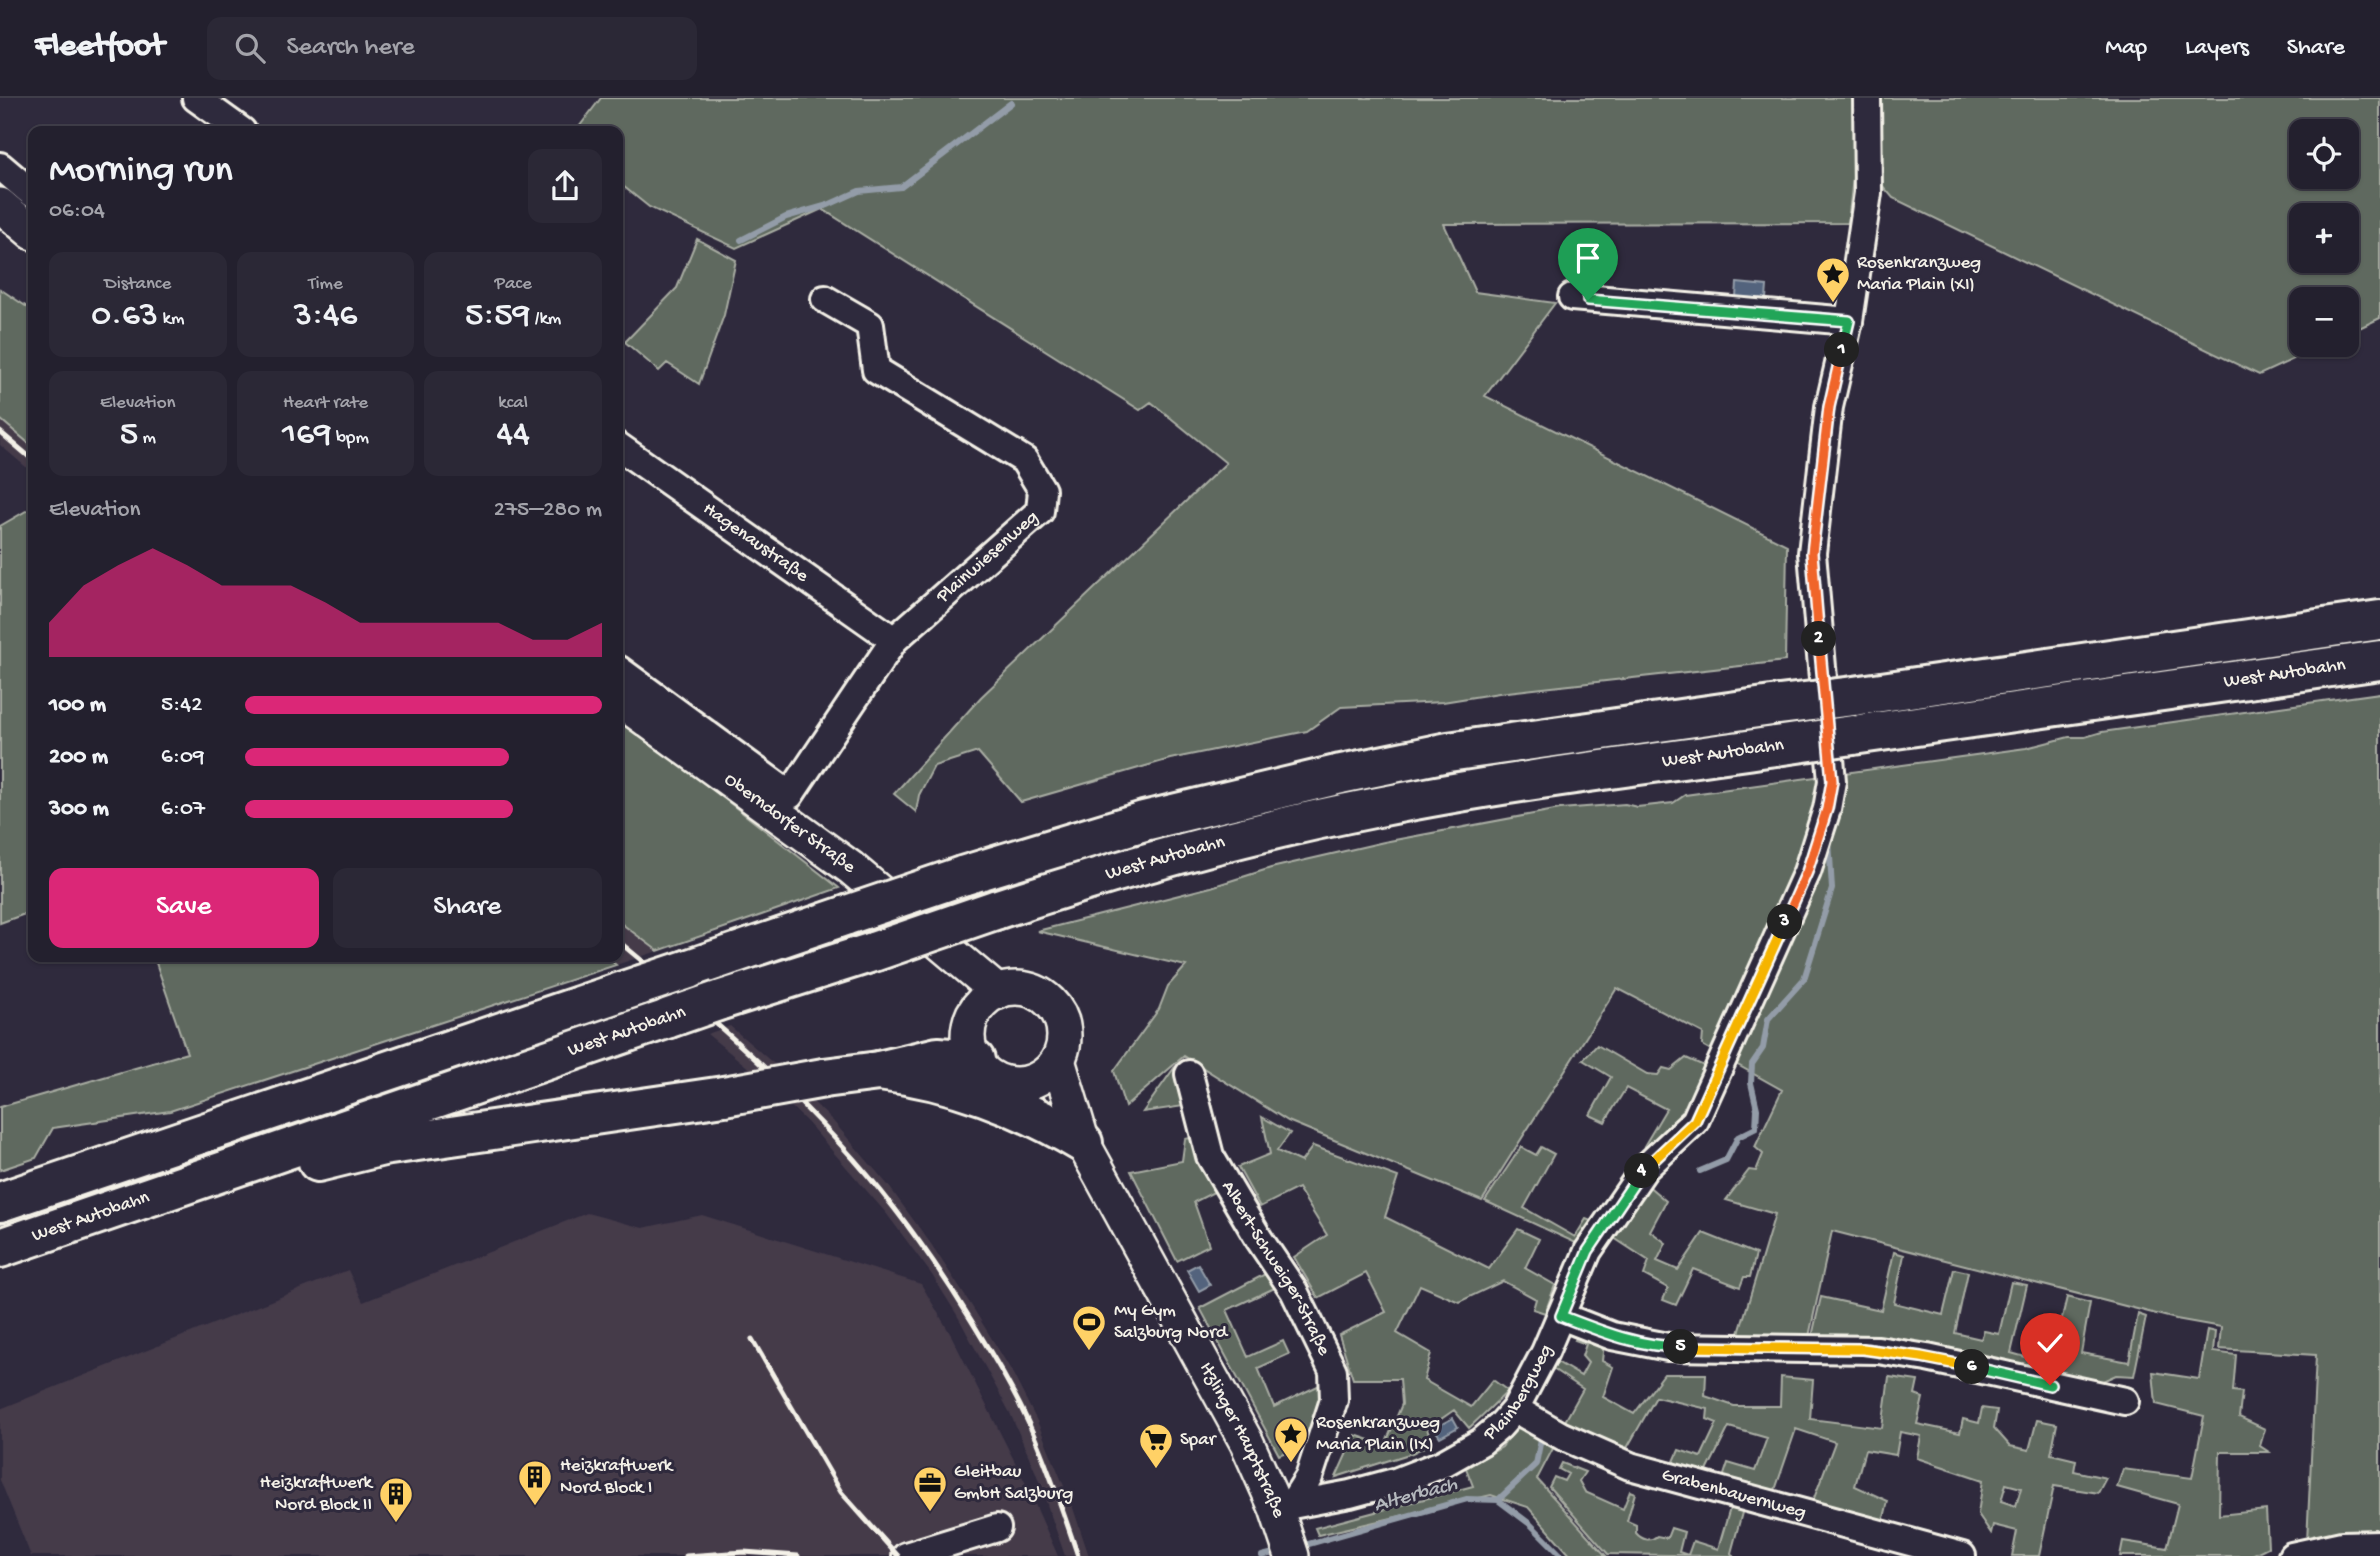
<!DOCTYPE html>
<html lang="en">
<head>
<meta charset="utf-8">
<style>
	body { margin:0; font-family:"Gochi Hand",sans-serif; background:#2b2836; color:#f1f3f6; height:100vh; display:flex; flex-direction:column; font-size:26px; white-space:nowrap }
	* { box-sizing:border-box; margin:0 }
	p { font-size:23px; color:#a3a3aa }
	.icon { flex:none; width:38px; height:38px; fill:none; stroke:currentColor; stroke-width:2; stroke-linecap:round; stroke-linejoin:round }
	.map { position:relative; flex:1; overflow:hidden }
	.sheet { position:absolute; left:28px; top:28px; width:595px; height:836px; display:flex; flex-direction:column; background:#23202e; border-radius:14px; box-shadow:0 2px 5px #0004,0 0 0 2px #403e4a }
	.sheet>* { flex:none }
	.fabs { position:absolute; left:2289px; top:21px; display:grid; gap:14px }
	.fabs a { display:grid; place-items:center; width:70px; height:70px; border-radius:14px; background:#23202e; box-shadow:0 2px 5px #0004,0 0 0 2px #403e4a; font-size:35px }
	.pin { position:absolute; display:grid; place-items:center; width:60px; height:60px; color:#fff; margin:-72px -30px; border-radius:50% 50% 50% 0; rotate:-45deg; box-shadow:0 0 7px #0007 }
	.pin .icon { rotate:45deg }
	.km { position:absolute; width:35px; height:35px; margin:-18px; border-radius:50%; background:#222; color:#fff; font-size:19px; line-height:35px; text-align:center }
	.round { display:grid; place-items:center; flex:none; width:74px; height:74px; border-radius:14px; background:#2b2836 }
	.summary { display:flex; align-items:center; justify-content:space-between; height:119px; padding:0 21px }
	h1 { font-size:38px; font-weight:600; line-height:52px }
	.figures { display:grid; grid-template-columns:repeat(3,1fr); gap:10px; height:119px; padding:7px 21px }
	.figures div { display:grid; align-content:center; border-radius:14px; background:#2b2836; text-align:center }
	.figures b { font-size:35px; font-weight:600 }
	.figures small { font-size:19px; font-weight:400 }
	.figures p { font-size:19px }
	.chart { height:196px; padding:14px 21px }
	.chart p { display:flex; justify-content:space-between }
	.chart svg { width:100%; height:126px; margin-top:7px; fill:#db2777; opacity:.7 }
	.button { display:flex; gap:14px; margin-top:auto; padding:14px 21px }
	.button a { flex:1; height:80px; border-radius:14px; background:#db2777; color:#fff; font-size:28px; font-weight:600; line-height:80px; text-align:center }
	.button a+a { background:#2b2836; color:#f1f3f6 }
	ul { padding:0 21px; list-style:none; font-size:23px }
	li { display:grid; grid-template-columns:112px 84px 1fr; align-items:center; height:52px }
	li i { height:18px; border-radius:9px; background:#db2777 }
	header { display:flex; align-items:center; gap:42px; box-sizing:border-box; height:98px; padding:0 35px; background:#23202e; border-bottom:2px solid #403e4a }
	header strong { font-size:33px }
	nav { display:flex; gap:38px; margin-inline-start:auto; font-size:24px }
	.search { width:490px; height:63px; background:#2b2836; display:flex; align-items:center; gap:18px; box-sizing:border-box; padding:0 24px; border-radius:14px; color:#a3a3aa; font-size:26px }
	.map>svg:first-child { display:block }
	.built { fill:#443a4a }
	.green { fill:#5e695e; stroke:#a9ada3; stroke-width:2; fill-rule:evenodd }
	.water { fill:#53637d; stroke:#939ca8; stroke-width:2 }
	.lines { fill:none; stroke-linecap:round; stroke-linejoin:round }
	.stream { stroke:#939ca8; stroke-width:6 }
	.minor-casing { stroke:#f4f1e8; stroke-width:32 }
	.major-casing { stroke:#f4f1e8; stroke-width:38 }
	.highway-casing { stroke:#f4f1e8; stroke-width:44 }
	.minor { stroke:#2f2a3d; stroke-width:26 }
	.major { stroke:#2f2a3d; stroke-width:33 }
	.highway { stroke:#2f2a3d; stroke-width:38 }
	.rail { stroke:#f4f1e8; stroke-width:5 }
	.highway-bridge-casing { stroke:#f4f1e8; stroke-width:44; stroke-linecap:butt }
	.highway-bridge { stroke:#2f2a3d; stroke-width:38 }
	.split-1-casing { stroke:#fff; stroke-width:14 }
	.split-2-casing { stroke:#fff; stroke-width:14 }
	.split-3-casing { stroke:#fff; stroke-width:14 }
	.split-4-casing { stroke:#fff; stroke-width:14 }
	.split-5-casing { stroke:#fff; stroke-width:14 }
	.split-6-casing { stroke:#fff; stroke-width:14 }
	.split-7-casing { stroke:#fff; stroke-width:14 }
	.split-1 { stroke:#22a559; stroke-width:9 }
	.split-2 { stroke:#f0652b; stroke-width:9 }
	.split-3 { stroke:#f0652b; stroke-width:9 }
	.split-4 { stroke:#f5b400; stroke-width:9 }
	.split-5 { stroke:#22a559; stroke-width:9 }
	.split-6 { stroke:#f5b400; stroke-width:9 }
	.split-7 { stroke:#22a559; stroke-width:9 }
	.labels { text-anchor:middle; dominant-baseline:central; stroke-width:6; stroke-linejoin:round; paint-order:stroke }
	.poi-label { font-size:19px; fill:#f4f1e8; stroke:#2f2a3d; text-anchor:start }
	.street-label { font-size:19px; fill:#f4f1e8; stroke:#2f2a3d }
	.water-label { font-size:21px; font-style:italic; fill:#b4b8bd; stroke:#2f2a3d }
</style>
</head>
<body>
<header>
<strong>Fleetfoot</strong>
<div class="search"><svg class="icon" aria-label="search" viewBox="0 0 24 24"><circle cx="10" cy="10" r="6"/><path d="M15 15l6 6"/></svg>Search here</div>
<nav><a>Map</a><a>Layers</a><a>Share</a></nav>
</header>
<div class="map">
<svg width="2380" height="1458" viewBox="0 0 2380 1458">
	<rect width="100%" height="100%" fill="#2f2a3d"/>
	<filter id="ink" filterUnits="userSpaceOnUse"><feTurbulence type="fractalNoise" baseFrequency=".0143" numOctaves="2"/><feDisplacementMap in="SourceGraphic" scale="14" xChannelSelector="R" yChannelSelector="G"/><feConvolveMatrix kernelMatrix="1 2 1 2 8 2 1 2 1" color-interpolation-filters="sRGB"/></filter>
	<g filter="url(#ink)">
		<path class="built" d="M0 322 33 349V375L0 347Z
			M618 823 658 853 616 867 606 859H618Z
			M730 928 773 965 833 1023 888 1087 931 1146 973 1210 1011 1272 1037 1323 1073 1410 1089 1458H1065L1036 1375 1010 1315 957 1217 932 1177 886 1115 807 1024 767 985 707 936Z
			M587 1115 643 1130 702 1117 921 1186 951 1237 1025 1384 1058 1458H31L0 1382V1311L348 1172 363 1204Z"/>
		<path class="green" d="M601 0H1855L1854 70 1848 125 1444 126 1475 194 1555 205 1485 298 1787 447 1785 563 1499 595 1443 604 1341 609 1307 633 1170 661 1021 704 978 654 934 668 919 697 916 714 894 696 981 599 1226 365 1151 304 1140 312 822 111 736 150 649 109 618 84V33H566L579 29Z
			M1880 0H2380V220L2347 236V201H2301V247H2324L2259 277 1893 100 1881 86ZM2301 33H2347V79H2301ZM2301 117H2347V163H2301Z
			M697 141 736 162 724 217 699 286 667 265 659 273 625 244 677 190Z
			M0 191 33 213V349L0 321Z
			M33 409V813L0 825V428Z
			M2380 595V1438L2307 1444 2316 1257 2219 1251 2221 1229 2176 1221 1832 1133 1808 1243 1737 1242 1775 1116 1726 1102 1749 1072 1756 1073 1763 1056 1755 1049 1782 992 1702 947 1703 935 1617 890 1482 1103 1288 1023 1184 958 1125 1009 1114 973 1159 911 1168 888 1186 868 1037 833 1211 789 1271 770 1384 744 1560 711 1625 706 1637 709 1673 705 1685 697 2026 650 2069 639H2085L2102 634Z
			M618 618 839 790 658 853 618 823Z
			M154 859H606L616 867 170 1013 53 1030 36 1060 0 1072V1009L187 955Z
			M1597 947 1647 976 1658 977 1663 970 1671 972 1686 960 1711 971 1684 1020 1654 1053 1644 1048 1666 1011 1626 990 1605 1024 1590 1017 1611 979 1583 962Z
			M1174 970 1184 1008 1143 1014Z
			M1262 1019 1290 1035 1277 1053 1301 1064 1313 1048 1398 1079 1385 1119 1489 1171 1518 1131 1539 1141 1525 1170 1555 1187 1545 1215 1533 1211 1536 1201 1503 1183 1459 1204 1420 1187 1397 1235 1431 1255 1424 1282 1471 1309 1493 1282 1508 1293 1469 1330 1454 1312 1427 1331 1432 1345 1412 1355 1336 1379 1355 1337 1385 1347 1402 1306 1400 1281H1353L1339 1237 1386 1214 1366 1175 1318 1200 1294 1159 1327 1137 1298 1090 1260 1109 1238 1069 1270 1056Z
			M1196 1039 1216 1093 1194 1104 1209 1147 1177 1163 1131 1073 1182 1063 1185 1041Z
			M1521 1049 1536 1057 1541 1049 1554 1056 1524 1110 1575 1139 1586 1121 1591 1123 1578 1146 1485 1103Z
			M1646 1086 1666 1103 1650 1133 1666 1145 1657 1163 1678 1172 1703 1135 1756 1156 1750 1179H1744L1740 1189 1693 1171 1676 1207 1663 1202 1668 1190 1644 1177 1649 1163 1611 1138Z
			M1894 1154 1904 1157 1894 1205 1943 1217 1954 1171 1968 1174 1955 1235 1981 1241 1984 1233 1999 1236 2011 1184 2027 1187 2011 1255 2029 1260 2036 1237 2057 1241 2067 1199 2090 1205 2081 1255 2129 1264 2138 1216 2146 1219 2134 1278 2116 1277 2096 1286 1811 1243 1821 1199 1881 1212Z
			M1269 1174 1279 1188 1227 1212 1248 1259 1283 1243 1289 1256 1258 1270 1274 1309 1324 1285 1321 1316 1309 1344 1279 1357 1200 1210Z
			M2207 1232 2215 1234 2213 1254 2236 1257 2233 1293 2242 1294 2239 1319 2265 1331 2260 1348 2269 1354H2220L2219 1417 2266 1412 2268 1449 2250 1458H2120L2123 1443 2167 1450 2178 1406 2117 1389 2123 1371 2192 1380 2204 1318 2156 1306 2153 1274 2199 1281Z
			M1577 1239 1591 1241 1604 1245 1602 1263 1613 1269 1603 1299 1634 1316 1664 1276H1706L1705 1298 1734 1308H1780L1781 1279 1813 1282 1810 1321 1882 1330 1889 1279 1918 1283 1915 1297 1923 1300 1917 1326 1960 1335 1963 1321 1979 1325 1982 1310 1997 1312 1994 1330 2010 1348 2029 1352 2037 1322 2057 1326 2051 1356 2076 1362 2074 1373 2106 1380 2098 1395 2054 1388 2039 1458H2012L2017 1433 1993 1427 1991 1435 1978 1416 1983 1382 1917 1360 1921 1338 1900 1334 1896 1357 1865 1352 1855 1388 1888 1403 1883 1424 1813 1403 1835 1344 1796 1331 1774 1395 1723 1380 1728 1365 1755 1373 1767 1340 1729 1329 1706 1375 1672 1368 1679 1352 1701 1359 1717 1325 1707 1321 1708 1311 1656 1299 1627 1350 1564 1325 1583 1291 1553 1271 1557 1264 1581 1278 1588 1265 1582 1258 1586 1246 1575 1242ZM2006 1386 2021 1390 2016 1408 2001 1403Z
			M1524 1319 1559 1339 1537 1381 1606 1458H1571L1528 1409 1491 1397 1318 1437 1315 1430 1473 1388 1466 1370 1502 1349Z
			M1562 1365 1585 1374 1579 1383 1585 1394 1623 1411 1630 1393 1635 1395 1627 1423 1636 1427V1435C1642 1442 1650 1444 1657 1438L1667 1440 1671 1430 1684 1434 1679 1454 1688 1457 1693 1443 1718 1451 1731 1407 1743 1411 1731 1455 1733 1458 1608 1456 1549 1389 1554 1379 1564 1383 1568 1376 1559 1371Z"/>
		<path class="water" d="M1737 185 1767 188 1766 201 1736 199Z
			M1198 1166 1210 1187 1199 1193 1187 1172Z
			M1453 1320 1458 1329 1440 1339 1434 1330Z"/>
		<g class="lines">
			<path class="stream" d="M741 142 786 119 828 107 859 93 901 89 1011 5
				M1700 1073 1726 1062 1738 1039 1756 1030 1757 1011 1751 985 1752 966 1763 950 1768 921 1804 881 1832 791 1829 742
				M1498 1402 1536 1366 1542 1336
				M1298 1449 1467 1401 1498 1402 1530 1426 1562 1458
				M1262 1458 1281 1453"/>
			<g class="minor-casing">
				<g id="minor">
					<path d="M196 0 242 33"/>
					<path d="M0 68 33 96"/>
					<path d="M1572 199 1849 223"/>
					<path id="s1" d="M618 348 894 542"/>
					<path id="s2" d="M618 571 790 697 894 542 1040 413 1042 392 1024 362 876 272 870 227 825 201"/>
					<path id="s3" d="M1189 976 1210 1058 1259 1141 1294 1193 1333 1273 1334 1302 1309 1379 1292 1406"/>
					<path d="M1561 1218 1612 1238 1668 1249 1878 1252 1927 1260 2125 1303"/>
					<path id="s4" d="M1515 1311 1562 1338 1630 1368 1962 1458"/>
					<path id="s5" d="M1276 1410 1350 1396 1398 1383 1442 1366 1481 1344 1500 1328 1515 1311 1545 1254 1588 1153 1645 1070 1695 1023 1807 774 1827 711 1832 683 1812 455 1829 309 1849 223 1868 95 1867 0"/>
					<path d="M906 1458 997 1430"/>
					<path d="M2292 1458 2342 1447 2380 1446"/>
				</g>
			</g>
			<g class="major-casing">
				<g id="major">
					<path d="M0 107 33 135"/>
					<path id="s6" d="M618 601 851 770 998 894"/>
					<circle cx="1016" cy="938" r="48"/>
					<path id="s7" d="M1058 962 1083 1045 1247 1345 1276 1410 1292 1458"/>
				</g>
			</g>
			<g class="highway-casing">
				<g id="highway">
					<path d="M1854 598 2380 522"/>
					<path id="s8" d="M1853 637 2380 562"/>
					<path d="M962 778 1144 723 1341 676 1448 654 1779 607"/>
					<path id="s9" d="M995 812C1119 771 1245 735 1373 710 1506 683 1642 667 1776 648"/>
					<path d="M689 871 847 817"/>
					<path d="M718 903 876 853"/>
					<path d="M879 973C950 981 1022 1008 1083 1045"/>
					<path d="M824 980 879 973 938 959 975 962"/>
					<path d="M318 1064 383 1048 724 998"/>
					<path d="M0 1104 641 887"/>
					<path id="s10" d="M0 1150 669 920"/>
				</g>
			</g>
			<use href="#minor" class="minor"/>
			<use href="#major" class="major"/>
			<use href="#highway" class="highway"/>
			<path class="rail" d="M0 334 33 362
				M618 843C696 907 773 972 841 1047 890 1100 933 1160 971 1222 993 1258 1015 1294 1032 1333 1050 1374 1064 1416 1078 1458
				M752 1241 841 1394 898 1458
				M686 1458 744 1454 798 1458"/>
			<g class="highway-bridge-casing">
				<path id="highway-bridge" d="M1779 607 1854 598
					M1776 648 1853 637
					M847 817 962 778
					M876 853 995 812
					M641 887 689 871
					M669 920 718 903
					M724 998 824 980"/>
			</g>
			<use href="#highway-bridge" class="highway-bridge"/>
		</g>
	</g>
	<g class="lines" filter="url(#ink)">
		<g class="split-1-casing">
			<path id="split-1" d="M1588 202 1849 223 1842 252"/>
		</g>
		<g class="split-2-casing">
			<path id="split-2" d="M1819 541 1812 455 1829 309 1842 252"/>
		</g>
		<g class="split-3-casing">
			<path id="split-3" d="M1785 824 1807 774 1827 711 1832 683 1819 541"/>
		</g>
		<g class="split-4-casing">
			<path id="split-4" d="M1642 1073 1695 1023 1785 824"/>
		</g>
		<g class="split-5-casing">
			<path id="split-5" d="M1642 1073 1588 1153 1561 1218C1600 1233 1639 1249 1681 1249"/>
		</g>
		<g class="split-6-casing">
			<path id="split-6" d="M1681 1249 1863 1251 1921 1259 1972 1269"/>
		</g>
		<g class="split-7-casing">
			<path id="split-7" d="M1972 1269 2050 1287"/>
		</g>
		<use href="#split-1" class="split-1"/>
		<use href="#split-2" class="split-2"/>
		<use href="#split-3" class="split-3"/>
		<use href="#split-4" class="split-4"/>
		<use href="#split-5" class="split-5"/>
		<use href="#split-6" class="split-6"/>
		<use href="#split-7" class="split-7"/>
	</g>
	<defs>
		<g id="sight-pin" transform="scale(1.75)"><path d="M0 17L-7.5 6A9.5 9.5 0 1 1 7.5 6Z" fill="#ffd166" stroke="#2f2a3d"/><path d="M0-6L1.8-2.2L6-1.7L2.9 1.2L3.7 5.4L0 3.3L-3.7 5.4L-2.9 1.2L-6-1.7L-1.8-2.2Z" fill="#111"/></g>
		<g id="stadium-pin" transform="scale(1.75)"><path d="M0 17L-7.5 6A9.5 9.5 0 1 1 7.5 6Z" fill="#ffd166" stroke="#2f2a3d"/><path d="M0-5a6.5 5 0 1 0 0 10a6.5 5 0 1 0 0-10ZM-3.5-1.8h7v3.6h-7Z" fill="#111"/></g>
		<g id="supermarket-pin" transform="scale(1.75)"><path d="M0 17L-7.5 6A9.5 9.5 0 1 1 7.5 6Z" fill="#ffd166" stroke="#2f2a3d"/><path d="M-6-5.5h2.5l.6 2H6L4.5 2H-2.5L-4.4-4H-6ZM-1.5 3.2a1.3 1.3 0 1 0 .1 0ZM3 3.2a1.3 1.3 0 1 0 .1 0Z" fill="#111"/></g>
		<g id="building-pin" transform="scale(1.75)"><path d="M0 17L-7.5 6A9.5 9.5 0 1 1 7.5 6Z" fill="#ffd166" stroke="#2f2a3d"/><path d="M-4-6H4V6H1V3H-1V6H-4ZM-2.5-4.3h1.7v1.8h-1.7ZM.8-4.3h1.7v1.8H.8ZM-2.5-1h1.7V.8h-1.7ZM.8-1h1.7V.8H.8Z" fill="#111"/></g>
		<g id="office-pin" transform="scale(1.75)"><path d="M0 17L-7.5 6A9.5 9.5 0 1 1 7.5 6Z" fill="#ffd166" stroke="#2f2a3d"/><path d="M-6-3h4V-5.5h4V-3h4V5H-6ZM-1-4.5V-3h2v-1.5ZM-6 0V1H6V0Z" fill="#111"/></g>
	</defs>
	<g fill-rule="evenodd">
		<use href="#sight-pin" x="1833" y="176"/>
		<use href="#stadium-pin" x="1089" y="1224"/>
		<use href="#sight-pin" x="1291" y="1336"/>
		<use href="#supermarket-pin" x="1156" y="1342"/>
		<use href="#building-pin" x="535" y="1379"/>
		<use href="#office-pin" x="930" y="1385"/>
		<use href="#building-pin" x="396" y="1396"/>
	</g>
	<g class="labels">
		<g class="poi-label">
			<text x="1857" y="165">Rosenkranzweg<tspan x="1857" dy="22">Maria Plain (XI)</tspan></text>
			<text x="1114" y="1213">My Gym<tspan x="1114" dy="22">Salzburg Nord</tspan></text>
			<text x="1316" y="1325">Rosenkranzweg<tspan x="1316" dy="22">Maria Plain (IX)</tspan></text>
			<text x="1180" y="1342">Spar</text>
			<text x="560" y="1368">Heizkraftwerk<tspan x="560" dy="22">Nord Block I</tspan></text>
			<text x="954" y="1374">Gleitbau<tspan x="954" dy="22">GmbH Salzburg</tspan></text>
			<text x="372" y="1385" text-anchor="end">Heizkraftwerk<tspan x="372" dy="22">Nord Block II</tspan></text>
		</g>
		<g class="street-label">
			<text stroke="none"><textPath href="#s1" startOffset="168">Hagenaustraße</textPath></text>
			<text stroke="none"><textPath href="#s2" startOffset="525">Plainwiesenweg</textPath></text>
			<text stroke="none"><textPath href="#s8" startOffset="436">West Autobahn</textPath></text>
			<text transform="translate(1723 656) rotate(-8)">West Autobahn</text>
			<text stroke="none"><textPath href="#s6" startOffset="212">Oberndorfer Straße</textPath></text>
			<text stroke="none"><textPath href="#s9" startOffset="178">West Autobahn</textPath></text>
			<text transform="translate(627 934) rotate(-19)">West Autobahn</text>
			<text stroke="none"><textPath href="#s10" startOffset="96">West Autobahn</textPath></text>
			<text stroke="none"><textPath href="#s3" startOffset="215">Albert-Schweiger-Straße</textPath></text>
			<text stroke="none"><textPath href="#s5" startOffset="280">Plainbergweg</textPath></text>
			<text stroke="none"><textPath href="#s7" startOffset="424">Itzlinger Hauptstraße</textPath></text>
			<text stroke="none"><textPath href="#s4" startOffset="236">Grabenbauernweg</textPath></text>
		</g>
		<g class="water-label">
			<text transform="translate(1416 1398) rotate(-15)">Alterbach</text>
		</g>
	</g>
</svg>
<div class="fabs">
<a><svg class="icon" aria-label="locate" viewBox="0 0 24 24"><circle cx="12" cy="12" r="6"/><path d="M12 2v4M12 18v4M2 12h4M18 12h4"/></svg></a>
<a>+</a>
<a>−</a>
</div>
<div class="pin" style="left:1588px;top:202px;background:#1e9e55"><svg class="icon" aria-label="arrive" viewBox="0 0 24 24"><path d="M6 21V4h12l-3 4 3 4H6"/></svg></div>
<div class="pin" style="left:2050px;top:1287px;background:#d93025"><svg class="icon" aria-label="check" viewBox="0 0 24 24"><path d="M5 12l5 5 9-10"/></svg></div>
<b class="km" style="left:1842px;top:252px">1</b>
<b class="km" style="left:1819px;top:541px">2</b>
<b class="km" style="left:1785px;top:824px">3</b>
<b class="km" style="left:1642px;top:1073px">4</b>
<b class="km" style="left:1681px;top:1249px">5</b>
<b class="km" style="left:1972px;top:1269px">6</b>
<section class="sheet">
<div class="summary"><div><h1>Morning run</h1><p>06:04</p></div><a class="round"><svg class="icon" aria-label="share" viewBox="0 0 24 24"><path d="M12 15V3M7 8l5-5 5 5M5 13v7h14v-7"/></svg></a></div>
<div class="figures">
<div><p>Distance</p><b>0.63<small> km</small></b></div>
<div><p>Time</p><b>3:46</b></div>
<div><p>Pace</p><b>5:59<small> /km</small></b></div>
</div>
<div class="figures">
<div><p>Elevation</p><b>5<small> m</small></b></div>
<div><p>Heart rate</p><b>169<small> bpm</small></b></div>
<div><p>kcal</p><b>44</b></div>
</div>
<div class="chart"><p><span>Elevation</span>275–280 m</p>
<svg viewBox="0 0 160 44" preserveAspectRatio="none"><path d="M0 44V32L10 19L20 12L30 6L40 12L50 19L60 19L70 19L80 25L90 32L100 32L110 32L120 32L130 32L140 38L150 38L160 32V44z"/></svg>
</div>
<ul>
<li><b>100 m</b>5:42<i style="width:100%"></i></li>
<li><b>200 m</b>6:09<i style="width:74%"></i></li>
<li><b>300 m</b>6:07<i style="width:75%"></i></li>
</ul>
<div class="button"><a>Save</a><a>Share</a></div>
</section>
</div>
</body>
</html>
